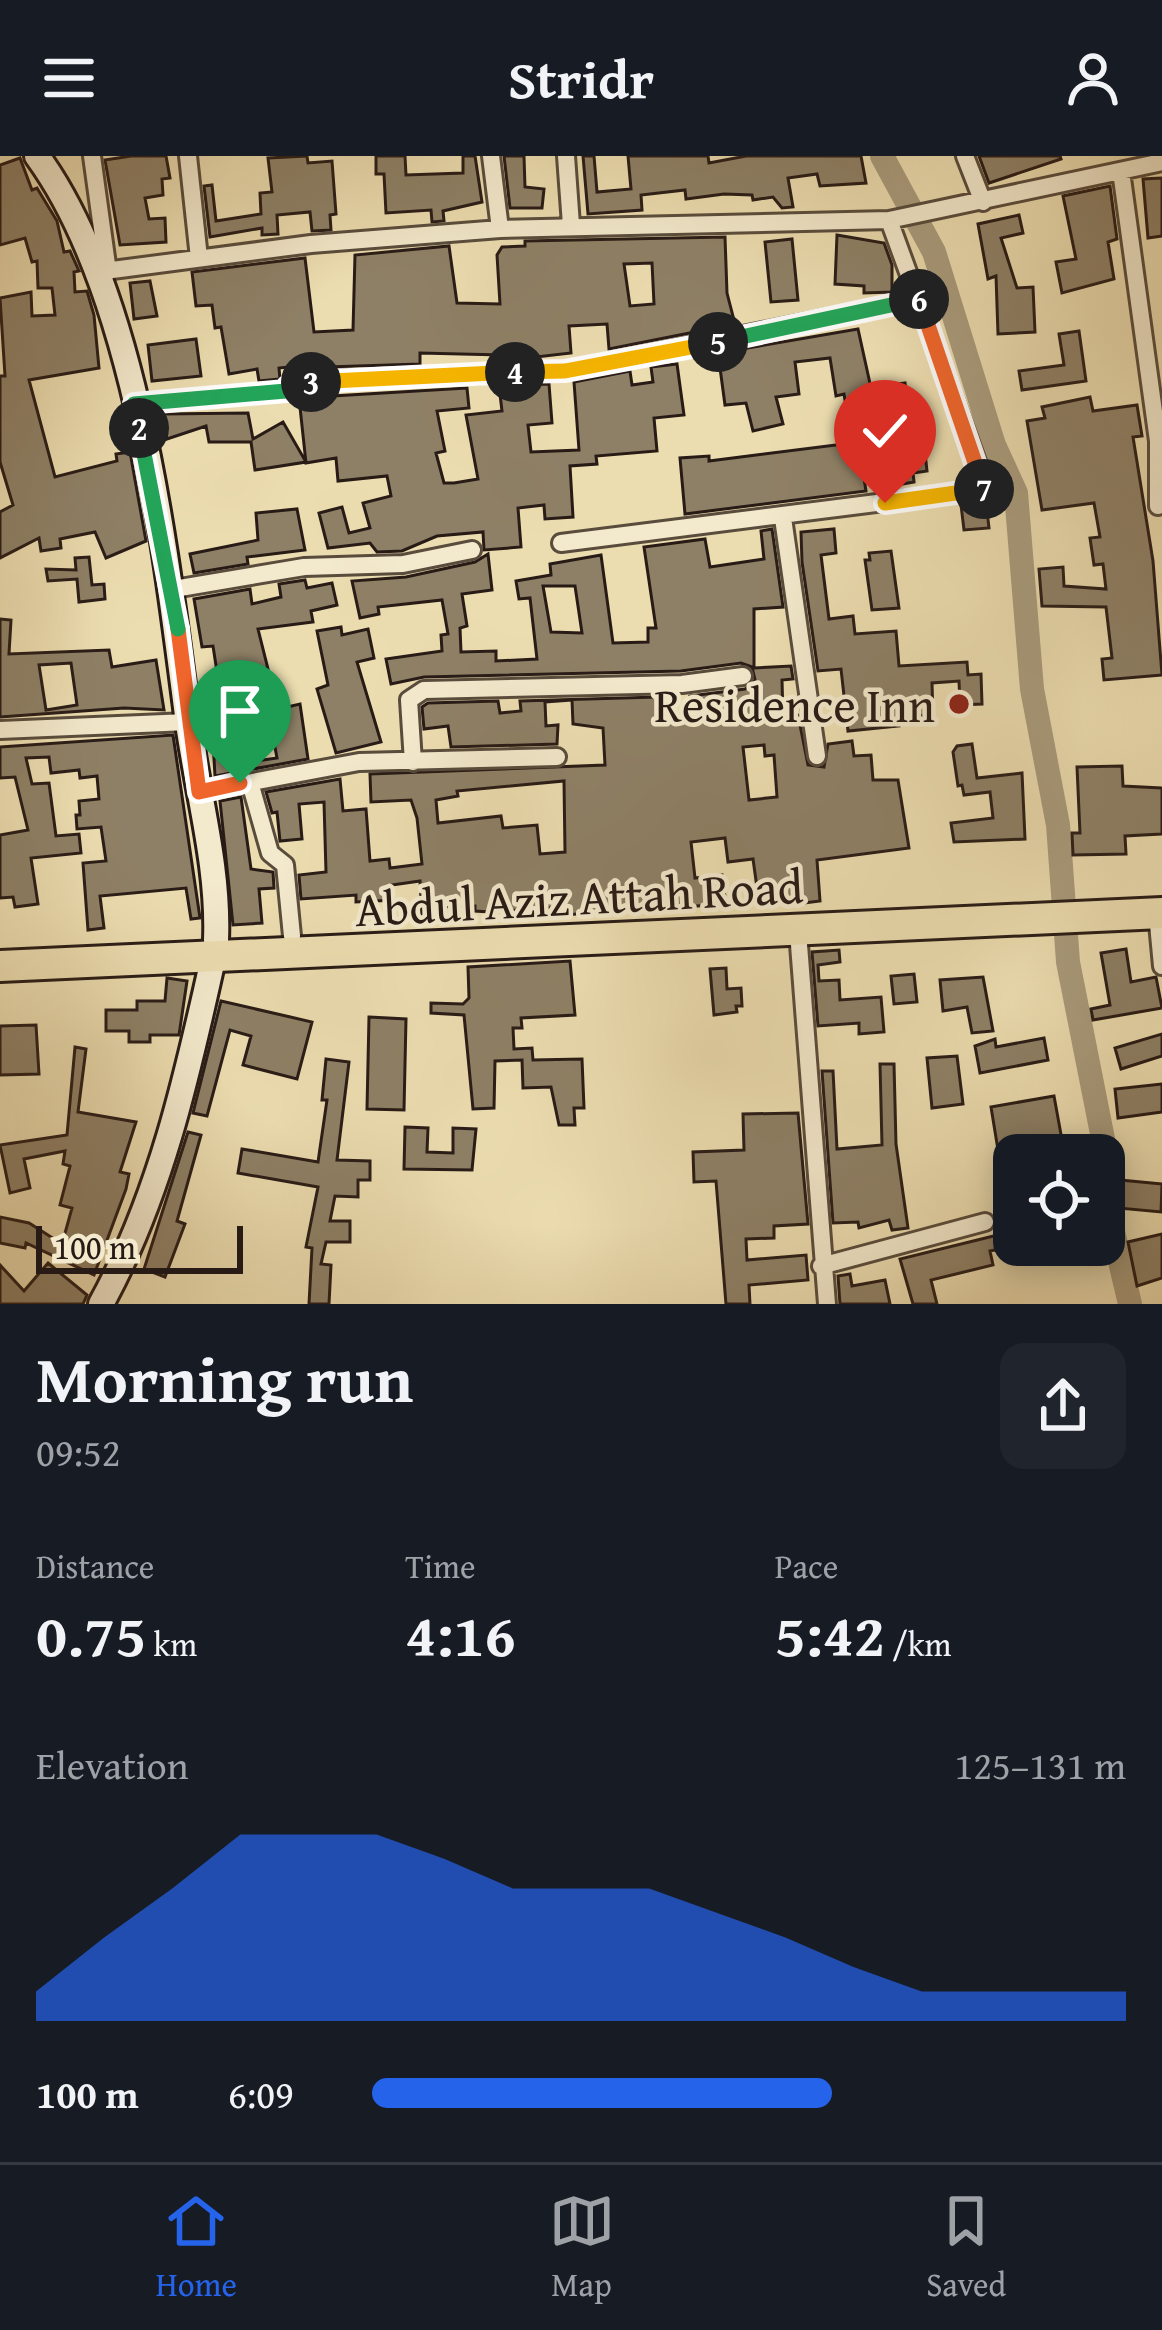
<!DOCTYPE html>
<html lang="en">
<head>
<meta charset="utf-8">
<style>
	body { margin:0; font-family:"Gentium Book Plus",serif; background:#20242c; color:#f1f3f6; height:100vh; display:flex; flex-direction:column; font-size:45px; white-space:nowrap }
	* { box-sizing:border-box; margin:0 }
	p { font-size:39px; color:#9ea1a6 }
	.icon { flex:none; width:66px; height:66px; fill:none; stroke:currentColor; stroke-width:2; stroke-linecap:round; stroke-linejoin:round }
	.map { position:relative; height:1148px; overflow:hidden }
	.sheet { display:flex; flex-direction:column; background:#171b24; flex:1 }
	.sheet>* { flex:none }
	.controls { position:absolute; left:993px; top:978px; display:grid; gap:24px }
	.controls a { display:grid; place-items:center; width:132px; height:132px; border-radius:24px; background:#171b24; box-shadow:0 6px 30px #0003; font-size:60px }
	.scale { position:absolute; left:36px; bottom:30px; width:207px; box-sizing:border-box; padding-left:12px; border:6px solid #281b16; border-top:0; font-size:33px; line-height:42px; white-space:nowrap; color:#281b16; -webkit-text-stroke:9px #f3e9cc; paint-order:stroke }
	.pin { position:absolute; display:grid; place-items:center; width:102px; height:102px; color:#fff; margin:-123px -51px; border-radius:50% 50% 50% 0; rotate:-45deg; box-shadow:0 0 12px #0007 }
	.pin .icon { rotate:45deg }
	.km { position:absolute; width:60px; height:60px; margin:-30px; border-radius:50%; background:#222; color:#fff; font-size:33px; line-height:60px; text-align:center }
	.round { display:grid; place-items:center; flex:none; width:126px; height:126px; border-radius:24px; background:#20242c }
	.overview { display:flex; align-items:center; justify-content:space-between; height:204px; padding:0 36px }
	h1 { font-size:66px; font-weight:700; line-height:90px }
	.stats { display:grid; grid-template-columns:repeat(3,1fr); gap:18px; height:204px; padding:12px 36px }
	.stats div { display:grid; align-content:center }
	.stats b { font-size:60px; font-weight:700 }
	.stats small { font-size:33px; font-weight:400 }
	.stats p { font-size:33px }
	.chart { height:336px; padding:24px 36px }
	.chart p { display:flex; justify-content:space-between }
	.chart svg { width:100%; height:216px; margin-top:12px; fill:#2563eb; opacity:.7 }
	ul { padding:0 36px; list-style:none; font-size:39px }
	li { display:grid; grid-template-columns:192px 144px 1fr; align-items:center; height:90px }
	li i { height:30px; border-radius:15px; background:#2563eb }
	header { display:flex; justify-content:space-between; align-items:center; height:156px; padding:0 36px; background:#171b24; font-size:54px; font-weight:700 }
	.menu { display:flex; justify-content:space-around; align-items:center; height:168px; border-top:3px solid #363941; background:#171b24; font-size:33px; color:#9ea1a6 }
	.menu a { display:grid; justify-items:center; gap:6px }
	.menu .active { color:#2563eb }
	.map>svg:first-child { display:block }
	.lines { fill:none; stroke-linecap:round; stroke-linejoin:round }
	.river { stroke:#a99b7c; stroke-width:24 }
	.building { fill:#8e8066; stroke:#281b16; stroke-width:3; fill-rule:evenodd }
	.street-casing { stroke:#594c3c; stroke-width:22 }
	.secondary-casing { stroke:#281b16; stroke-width:30 }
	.highway-casing { stroke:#281b16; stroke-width:36 }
	.street { stroke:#f3e9cc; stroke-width:16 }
	.secondary { stroke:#f3e9cc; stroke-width:24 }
	.highway { stroke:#ecddb0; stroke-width:30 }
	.split-1-casing { stroke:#fff; stroke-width:24 }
	.split-2-casing { stroke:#fff; stroke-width:24 }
	.split-3-casing { stroke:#fff; stroke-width:24 }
	.split-4-casing { stroke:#fff; stroke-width:24 }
	.split-5-casing { stroke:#fff; stroke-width:24 }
	.split-6-casing { stroke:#fff; stroke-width:24 }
	.split-7-casing { stroke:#fff; stroke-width:24 }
	.split-8-casing { stroke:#fff; stroke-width:24 }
	.split-1 { stroke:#f0652b; stroke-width:15 }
	.split-2 { stroke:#22a559; stroke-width:15 }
	.split-3 { stroke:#22a559; stroke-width:15 }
	.split-4 { stroke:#f5b400; stroke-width:15 }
	.split-5 { stroke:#f5b400; stroke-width:15 }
	.split-6 { stroke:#22a559; stroke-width:15 }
	.split-7 { stroke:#f0652b; stroke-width:15 }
	.split-8 { stroke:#f5b400; stroke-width:15 }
	.poi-dot { fill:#8f2418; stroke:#f3e9cc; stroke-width:4.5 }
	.labels { text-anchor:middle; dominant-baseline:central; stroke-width:9; stroke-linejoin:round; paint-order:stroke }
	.poi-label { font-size:48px; fill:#281b16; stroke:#f3e9cc; text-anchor:end }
	.street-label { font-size:48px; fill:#281b16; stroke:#f3e9cc }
</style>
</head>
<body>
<header><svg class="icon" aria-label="menu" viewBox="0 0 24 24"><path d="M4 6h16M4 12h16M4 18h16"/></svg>Stridr<svg class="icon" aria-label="person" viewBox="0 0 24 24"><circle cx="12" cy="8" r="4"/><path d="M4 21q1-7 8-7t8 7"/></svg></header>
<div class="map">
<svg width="1162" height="1148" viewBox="0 0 1162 1148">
	<rect width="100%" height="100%" fill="#ecddb0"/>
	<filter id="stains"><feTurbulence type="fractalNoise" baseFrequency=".00167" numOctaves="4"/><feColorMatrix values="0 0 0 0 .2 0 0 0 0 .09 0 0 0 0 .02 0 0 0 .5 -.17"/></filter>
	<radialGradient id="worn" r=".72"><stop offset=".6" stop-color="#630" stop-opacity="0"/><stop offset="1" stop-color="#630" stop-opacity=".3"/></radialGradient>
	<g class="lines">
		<path class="river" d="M882 0 934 96 994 289 1016 337 1032 533 1058 669 1068 806 1106 998V1046L1130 1148"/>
	</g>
	<path class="building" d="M131 0H166L170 22 162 23 163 39 145 42 149 63 165 62 166 86 120 89 105 4Z
		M307 0 308 7 332 5 336 58 330 59 331 74 312 75 310 56 277 59 278 78 262 79V72L210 81 204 30 212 29 216 65 261 58 260 37 272 36 268 2Z
		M376 0H405L406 19 463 17V0H475L482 46 443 55 444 65 432 66 431 54 386 57 384 18H376Z
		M504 0H524L525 31 544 33 542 52H510Z
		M583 0H594L597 36 631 33 628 0H708L709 7 746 0H861L866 27 820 30 817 18 788 22 793 51 782 52 773 41 753 44 752 39 724 38 686 43 685 34 641 39 642 54 588 58Z
		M979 0H1060L1061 3 989 27Z
		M20 2 32 34 37 32 57 65 64 96 70 95 79 115 74 116 75 136 87 135 94 159 99 212 29 224 55 321 117 305 116 298 130 296 146 385 106 402 95 376 60 383 61 392 41 395 39 382 0 402V356L13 349 0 306V220H5L0 142 31 136 32 160 55 159 52 132H38L37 105 32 106 25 82 0 89V9Z
		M1162 22V80L1148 82 1143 23Z
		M1110 30 1117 83 1108 86 1114 123 1062 137 1056 106 1076 103 1063 40Z
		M1019 59 1023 77 1001 82 1017 132 1033 131 1035 176 998 178 996 120 988 123 978 68Z
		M837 79 884 87 892 109V136L864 137V130L835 128Z
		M725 81 727 137 735 168 609 193 607 168 569 170 571 197 502 205V199L420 197V208L327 211 326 207 279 212 280 223 259 225 257 213 229 218 221 171 215 172 212 149 196 150 192 116 305 102 314 176 353 174 355 99 449 90 457 147 500 148 497 99 502 91 525 90V85ZM652 107 654 148 630 150 624 108Z
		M792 83 798 144 771 146 765 86Z
		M150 125 157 160 134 163 130 127Z
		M858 173 871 232 905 227 911 262 896 264 900 289 908 288 910 299 925 297 927 315 913 317 914 326 891 330 887 299 861 303 866 335 685 358 680 302 709 300V305L852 287 844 238 836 240 830 202 795 206 799 238 776 241 783 268 753 275 746 247 725 249 718 197Z
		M1079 175 1086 225 1022 234 1019 215 1064 209 1059 178Z
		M196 183 201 220 152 225 148 189Z
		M677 208 684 259 654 262 657 295 596 300 597 308 570 310 573 361 545 363 544 349 518 352 521 391 484 394 483 376 437 380 402 395 377 396 370 387 328 392 319 357 342 351 349 377 370 372 363 347 391 340 387 320 338 325 336 302 306 307 299 242 467 232 469 252 437 255 445 295 436 297 444 327H454L478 323 466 259 502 255 499 230 549 228 552 267 528 269 531 296 579 294 574 226 630 215 632 229 653 226 651 211Z
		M1090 241 1093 255 1137 249 1142 280 1133 281 1153 405 1162 519 1104 524 1102 503 1112 502 1106 451 1042 450 1039 413 1063 411 1064 430 1106 433 1103 408 1094 409 1090 382 1100 381 1094 347 1042 354 1027 265 1045 262 1042 251Z
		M248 257 253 283 283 266 306 306 255 314 251 286H209L206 270 167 283 163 258Z
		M986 346 989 372 964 374 961 349Z
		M297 353 305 394 247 401 248 408 194 417 190 398 258 384 256 357Z
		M772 373 783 451 754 453V512L791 510 793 523 782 524 783 560 798 559 808 609 824 611 828 588 852 585 854 600 871 599 873 624H898L909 692 817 704 820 745 788 749 786 735 758 739 753 703 728 706 725 682 691 686 695 722 722 719 726 748 563 759 562 751 490 756 475 755V750L443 751 444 759 422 760 420 725 392 729 394 744 356 746V739L301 743 299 719 326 716 324 646 299 648 302 683 280 685 277 656 272 657 266 636 340 623 343 655 366 653 370 705 389 703 390 712 422 708 417 662 411 644 371 646 370 618 605 609 603 572 573 568 572 544 545 546 546 570 558 569 557 588 451 591 448 570 424 573 422 551 428 547 498 545 500 557 521 555 520 545 657 541V560L692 557 690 540 745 533 755 524 752 511 741 507 681 515 424 521 391 528 386 503 442 495 441 479 448 478 442 444 378 451 379 458 360 462 352 425 406 421 475 406 488 398 492 434 462 438 467 470 460 472 461 496 496 495V505L537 503 530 442 519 443 516 425 551 419 550 408 601 399 613 487 648 486V472H656L644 391 705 383 710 411 764 403 761 375ZM543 430H575L582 477 551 476ZM764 589 765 600 774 599 777 641 749 644 743 591ZM564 625 565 696 540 698 537 669 503 672 501 660 438 667 436 644 458 640 457 635Z
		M834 373 836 397 821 399 829 463 853 460 855 478 896 475 899 510 967 506 968 519 981 518 982 548 960 549 959 525 932 527 933 559 898 561 899 570 848 575 841 513 818 515 802 406 801 376Z
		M891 395 899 452 872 454 865 404H870L869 397Z
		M89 401 92 429 104 428 105 443 79 446 77 423 48 425 46 413 76 414 75 402Z
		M305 424 307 432 332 427 337 449 311 455 313 466 258 473 273 533 262 538 254 509 217 516 213 490 202 491 194 443 250 433 252 448 281 441 279 428Z
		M0 463 11 464 9 498 109 494 112 511 156 504 164 554 124 552 0 561ZM71 507 77 549 46 554 39 509Z
		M341 471 342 479 368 473 374 502 357 506 381 586 336 597 317 533 328 529 317 475Z
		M300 548 308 603 215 620 212 568ZM273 581 277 602 234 608 230 587Z
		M173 579 200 762 191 763 186 732 100 740 104 772 88 774 83 707 106 705 101 671 77 673 76 659H80L79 645 99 643 97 620 80 622 79 614 51 617 49 601 26 602 32 628 49 627 56 680 79 678 81 697 31 702 38 748 15 751 13 741 0 742V679L28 674 15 621 0 622V591Z
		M972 588 977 622 1022 617 1025 683 954 686 951 667 993 662 990 636 964 639 962 629 958 630 953 596 957 590Z
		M1122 610 1123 630 1162 632V678L1125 680 1126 698 1073 699 1072 677H1080L1077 611Z
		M241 641 251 713 273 716 274 732 259 733 262 767 233 769 220 645Z
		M1126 793 1131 826 1156 821 1162 852 1093 864 1091 853 1110 849 1101 797Z
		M839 794 840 806 818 809 819 825 839 824 840 844 881 841 884 876 859 878V867L818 870 812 796Z
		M570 805 575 859 521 862 522 872H513L514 893 532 892 533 904 582 903 584 952H574L575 969H559L551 931 523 932 522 904 495 905 494 952 473 953 464 859 431 857V847L463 848 469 842 468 811Z
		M726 812 727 833 741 832 742 850H736L737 856 714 859 710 813Z
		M914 818 917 846 894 848 891 820Z
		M983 821 993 875 972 877 967 851 943 855 940 824Z
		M167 822 187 825 179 879H150V886H129V875H106V854H137V845H165Z
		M221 845 312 866 297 923 243 909 251 880 230 874 207 960 193 957Z
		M369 861 406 863 404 954 367 953Z
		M36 869 39 918 0 919V870Z
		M1162 878V900L1121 913 1115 892Z
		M1044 882 1048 904 980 917 975 890 995 883 996 891Z
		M75 891 86 893 78 956 136 966 120 1016 129 1018 126 1033 94 1119 26 1087 25 1092 0 1087V1061L29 1067 62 1088 72 1052 60 1049 70 1010 63 1008 65 995 24 1003 30 1032 10 1037 0 989 67 979Z
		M957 900 963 948 932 952 927 902Z
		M326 903 349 906 337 1004 370 1005V1024H358V1041L335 1040 330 1065H350V1086H326L321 1108 331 1109 329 1148H309L312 1092 306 1091 318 1031 238 1017 242 993 318 1006 327 944H322Z
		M880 908H894L896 988 908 1072 892 1074 889 1064 859 1072 858 1066 833 1067 822 915H833L837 993 882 989Z
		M1162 928V956L1118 962 1115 933Z
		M1054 940 1062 984 1040 988 1042 999H1014V1054L1008 1055 991 951Z
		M798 957 808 1068 774 1070V1082L746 1083 747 1104 806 1099 808 1124 749 1129 750 1148H726L716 1025 694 1026 693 996 744 994 743 958Z
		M405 971 428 972 427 996 453 997V972L476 973 472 1014 404 1013Z
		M188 976 201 979 177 1065 185 1068 165 1121 144 1113Z
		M1120 1024 1162 1028 1161 1056 1118 1052Z
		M1014 1075V1090L990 1095 993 1109 931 1124 937 1148H913L900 1103Z
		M1162 1078V1122L1137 1130 1128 1086Z
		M48 1107 87 1139 83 1148H0V1109L24 1135Z
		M850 1118 852 1130 885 1124 890 1148H840L838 1120Z"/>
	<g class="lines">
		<g class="street-casing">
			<path id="street" d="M92 0 108 116
				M188 0 199 102
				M491 0 500 73
				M566 0 571 69
				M965 0 983 46
				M1121 15 1158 285V350
				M97 116 311 88 500 73 889 64 1162 6
				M134 248 286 235 303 225 565 215 921 143
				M783 362 817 600
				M561 387 987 333 889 64
				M174 433 304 411 403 408 472 394
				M0 574 188 566
				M413 606 409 544 424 534 682 528 743 520
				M251 630 270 697 285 709 292 780
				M199 636 359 606 557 601
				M1157 757 1162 810
				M798 776 827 1148
				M821 1110 985 1066"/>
		</g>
		<g class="secondary-casing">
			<path id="secondary" d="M37 0C138 138 166 400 188 567 198 640 219 711 216 784
				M101 1148C160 1041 187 921 213 803"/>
		</g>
		<g class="highway-casing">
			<path id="highway" d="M0 810 1162 757"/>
		</g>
		<use href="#street" class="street"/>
		<use href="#secondary" class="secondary"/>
		<use href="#highway" class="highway"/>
	</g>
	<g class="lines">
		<g class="split-1-casing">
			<path id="split-1" d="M178 473 199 636 240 627"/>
		</g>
		<g class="split-2-casing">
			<path id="split-2" d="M139 272 178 473"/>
		</g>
		<g class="split-3-casing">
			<path id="split-3" d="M139 272 134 248 286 235 288 230 311 226"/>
		</g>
		<g class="split-4-casing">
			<path id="split-4" d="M311 226 515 216"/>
		</g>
		<g class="split-5-casing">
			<path id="split-5" d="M515 216 565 215 718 186"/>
		</g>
		<g class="split-6-casing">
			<path id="split-6" d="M718 186 919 143"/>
		</g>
		<g class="split-7-casing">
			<path id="split-7" d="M919 143 984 333"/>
		</g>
		<g class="split-8-casing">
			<path id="split-8" d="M885 347 984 333"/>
		</g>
		<use href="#split-1" class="split-1"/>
		<use href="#split-2" class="split-2"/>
		<use href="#split-3" class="split-3"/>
		<use href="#split-4" class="split-4"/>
		<use href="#split-5" class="split-5"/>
		<use href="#split-6" class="split-6"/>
		<use href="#split-7" class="split-7"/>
		<use href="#split-8" class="split-8"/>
	</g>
	<circle class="poi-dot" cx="959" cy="548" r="12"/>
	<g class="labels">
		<g class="poi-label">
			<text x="935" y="548">Residence Inn</text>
		</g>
		<g class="street-label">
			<text transform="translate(579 741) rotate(-3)">Abdul Aziz Attah Road</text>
		</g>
	</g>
	<rect width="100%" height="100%" filter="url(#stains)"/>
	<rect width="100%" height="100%" fill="url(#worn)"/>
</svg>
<div class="controls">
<a><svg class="icon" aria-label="locate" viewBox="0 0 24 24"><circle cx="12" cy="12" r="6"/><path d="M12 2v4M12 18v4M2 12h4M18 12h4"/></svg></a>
</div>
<div class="scale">100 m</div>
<div class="pin" style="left:240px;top:627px;background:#1e9e55"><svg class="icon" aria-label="arrive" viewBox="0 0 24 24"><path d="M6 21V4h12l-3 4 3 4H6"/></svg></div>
<div class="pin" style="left:885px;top:347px;background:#d93025"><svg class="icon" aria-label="check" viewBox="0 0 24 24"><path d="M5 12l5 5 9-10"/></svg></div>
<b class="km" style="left:139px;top:272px">2</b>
<b class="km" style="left:311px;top:226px">3</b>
<b class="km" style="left:515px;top:216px">4</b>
<b class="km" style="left:718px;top:186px">5</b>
<b class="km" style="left:919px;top:143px">6</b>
<b class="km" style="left:984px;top:333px">7</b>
</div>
<section class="sheet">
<div class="overview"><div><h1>Morning run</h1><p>09:52</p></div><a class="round"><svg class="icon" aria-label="share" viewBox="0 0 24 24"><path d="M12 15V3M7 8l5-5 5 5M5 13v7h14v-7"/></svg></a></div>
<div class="stats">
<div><p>Distance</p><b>0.75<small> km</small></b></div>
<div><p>Time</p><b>4:16</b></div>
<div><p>Pace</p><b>5:42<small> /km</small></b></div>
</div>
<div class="chart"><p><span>Elevation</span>125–131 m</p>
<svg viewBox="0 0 160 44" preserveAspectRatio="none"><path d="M0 44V38L10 27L20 17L30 6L40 6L50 6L60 11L70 17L80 17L90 17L100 22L110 27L120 33L130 38L140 38L150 38L160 38V44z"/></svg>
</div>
<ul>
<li><b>100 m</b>6:09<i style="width:61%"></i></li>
</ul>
</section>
<nav class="menu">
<a class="active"><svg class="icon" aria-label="home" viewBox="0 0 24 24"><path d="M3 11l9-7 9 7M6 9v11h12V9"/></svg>Home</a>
<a><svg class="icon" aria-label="map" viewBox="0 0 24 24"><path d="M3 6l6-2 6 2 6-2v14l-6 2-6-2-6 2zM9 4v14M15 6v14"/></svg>Map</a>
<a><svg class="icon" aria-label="saved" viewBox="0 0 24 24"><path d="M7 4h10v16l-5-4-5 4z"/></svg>Saved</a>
</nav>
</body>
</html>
